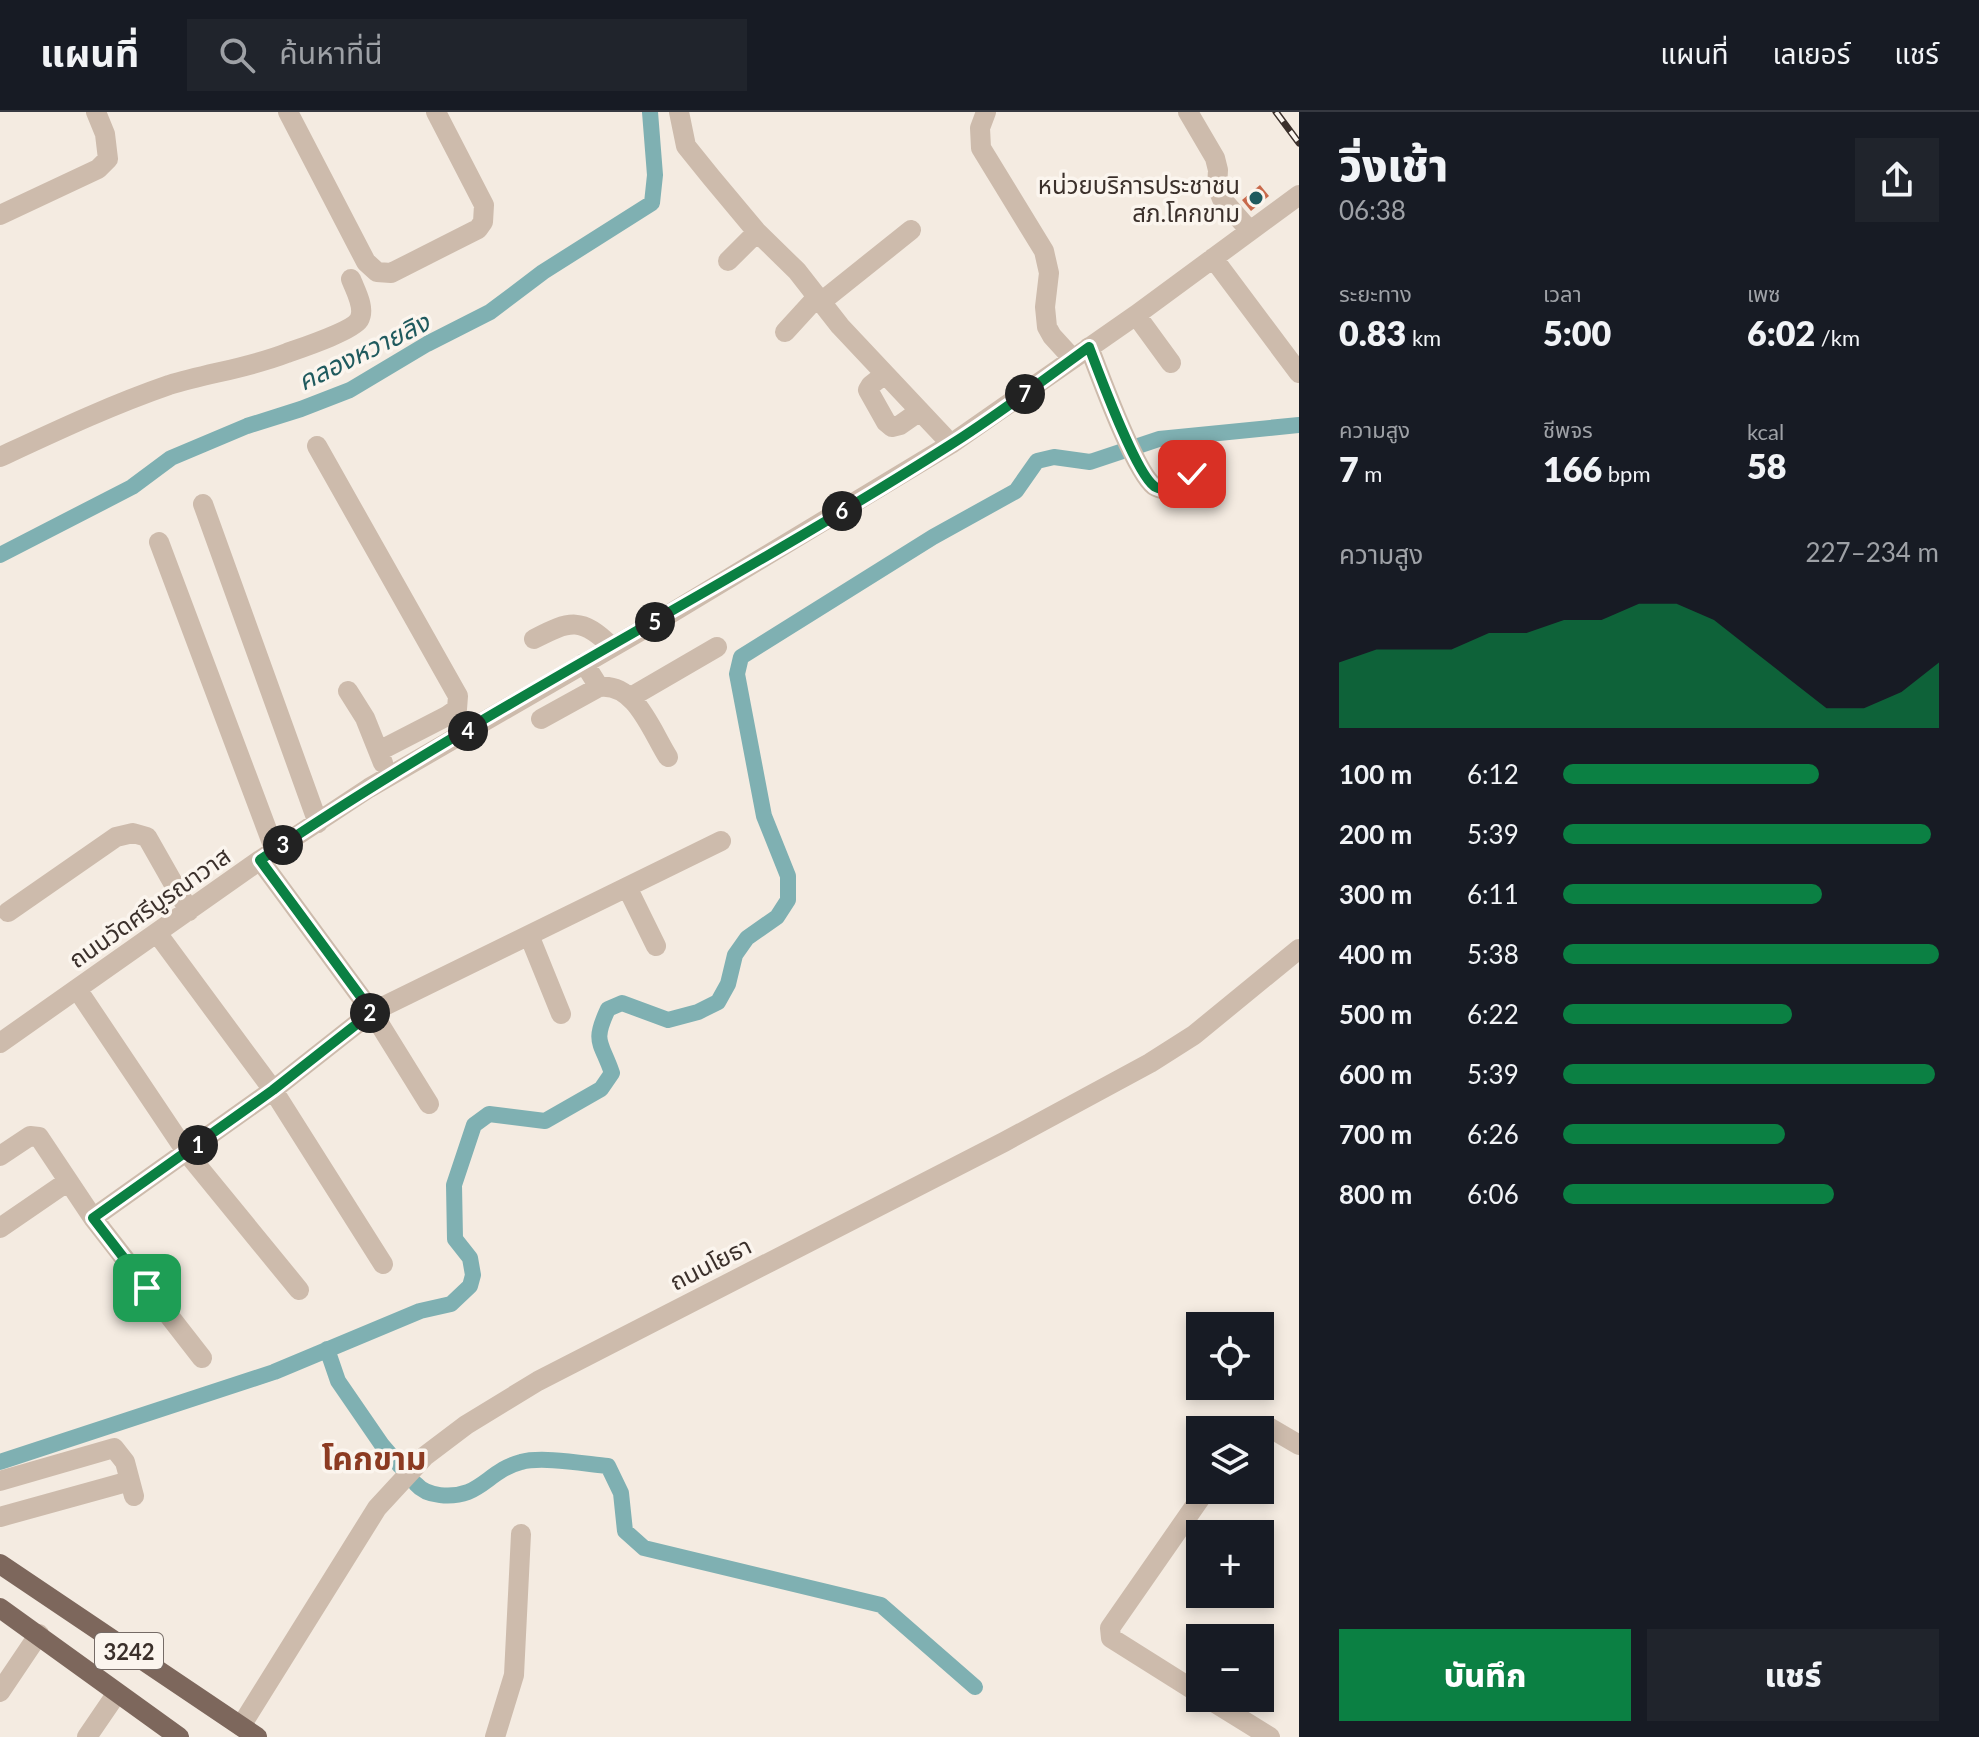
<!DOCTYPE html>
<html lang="th">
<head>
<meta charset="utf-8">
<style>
	body { margin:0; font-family:Lato,"Noto Sans Thai",sans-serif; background:#20242c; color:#f1f3f6; height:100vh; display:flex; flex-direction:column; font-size:30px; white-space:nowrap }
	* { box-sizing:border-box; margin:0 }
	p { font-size:26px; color:#9ea1a6 }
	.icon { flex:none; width:44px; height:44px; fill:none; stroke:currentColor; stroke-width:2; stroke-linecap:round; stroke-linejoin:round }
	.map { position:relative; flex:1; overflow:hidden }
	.side { display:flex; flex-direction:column; background:#171b24; width:680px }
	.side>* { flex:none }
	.tools { position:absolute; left:1186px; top:1200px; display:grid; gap:16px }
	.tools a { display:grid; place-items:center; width:88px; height:88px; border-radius:0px; background:#171b24; box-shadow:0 4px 12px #0003; font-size:40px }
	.pin { position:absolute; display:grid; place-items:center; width:68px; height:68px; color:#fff; margin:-34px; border-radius:16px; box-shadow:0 4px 12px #0006 }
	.km { position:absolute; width:40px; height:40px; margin:-20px; border-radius:50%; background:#222; color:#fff; font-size:22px; line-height:40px; text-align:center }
	.round { display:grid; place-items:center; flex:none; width:84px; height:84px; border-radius:0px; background:#20242c }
	.head { display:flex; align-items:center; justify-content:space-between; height:136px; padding:0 40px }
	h1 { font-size:44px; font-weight:800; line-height:60px }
	.figures { display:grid; grid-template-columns:repeat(3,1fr); gap:12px; height:136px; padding:8px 40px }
	.figures div { display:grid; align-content:center }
	.figures b { font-size:34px; font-weight:800 }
	.figures small { font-size:22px; font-weight:400 }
	.figures p { font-size:22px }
	.chart { height:224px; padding:16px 40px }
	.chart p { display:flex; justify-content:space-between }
	.chart svg { width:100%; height:144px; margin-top:8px; fill:#0b8043; opacity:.7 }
	.primary-button { display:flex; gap:16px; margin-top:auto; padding:16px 40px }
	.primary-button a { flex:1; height:92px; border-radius:0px; background:#0b8043; color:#fff; font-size:32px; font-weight:800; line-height:92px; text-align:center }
	.primary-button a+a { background:#20242c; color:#f1f3f6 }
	ul { padding:0 40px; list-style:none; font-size:26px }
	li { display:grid; grid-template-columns:128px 96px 1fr; align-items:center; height:60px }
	li i { height:20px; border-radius:10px; background:#0b8043 }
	header { display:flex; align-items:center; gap:48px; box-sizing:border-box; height:112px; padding:0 40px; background:#171b24; border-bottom:2px solid #363941 }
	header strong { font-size:38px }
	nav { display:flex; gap:44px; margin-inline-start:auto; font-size:28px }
	.search { width:560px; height:72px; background:#20242c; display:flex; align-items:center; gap:20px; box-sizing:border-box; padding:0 28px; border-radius:0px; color:#9ea1a6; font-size:30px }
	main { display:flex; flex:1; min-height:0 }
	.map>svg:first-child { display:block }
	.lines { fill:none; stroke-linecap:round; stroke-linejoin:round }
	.canal { stroke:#7fb0b2; stroke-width:16 }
	.building { fill:#c8694b }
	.minor { stroke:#cdbbac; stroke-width:20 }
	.major { stroke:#7d675c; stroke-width:20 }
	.rail-casing { stroke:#3b302b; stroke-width:7 }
	.rail { stroke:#fbf5ee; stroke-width:4; stroke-dasharray:12; stroke-linecap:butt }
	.route-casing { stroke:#fff; stroke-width:16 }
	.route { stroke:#0b8043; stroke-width:10 }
	.poi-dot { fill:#1f5a5e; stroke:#fbf5ee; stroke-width:3 }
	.labels { text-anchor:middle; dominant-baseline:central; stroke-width:7; stroke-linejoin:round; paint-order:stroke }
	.shield { fill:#fbf5ee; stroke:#756b66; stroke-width:2 }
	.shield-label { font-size:22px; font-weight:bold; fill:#3b302b }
	.poi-label { font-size:24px; fill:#3b302b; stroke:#fbf5ee; text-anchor:end }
	.street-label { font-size:24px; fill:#3b302b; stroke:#fbf5ee }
	.water-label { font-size:26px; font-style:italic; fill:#1f5a5e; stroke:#fbf5ee }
	.district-label { font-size:32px; font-weight:bold; fill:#8c3b22; stroke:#fbf5ee }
</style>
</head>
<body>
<header>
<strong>แผนที่</strong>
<div class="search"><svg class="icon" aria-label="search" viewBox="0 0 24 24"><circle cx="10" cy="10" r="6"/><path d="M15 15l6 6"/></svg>ค้นหาที่นี่</div>
<nav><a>แผนที่</a><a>เลเยอร์</a><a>แชร์</a></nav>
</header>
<main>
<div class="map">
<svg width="1299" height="1625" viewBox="0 0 1299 1625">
	<rect width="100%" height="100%" fill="#f4ebe1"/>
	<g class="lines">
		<path class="canal" d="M0 443 132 375 171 346 247 314 301 297 350 278 427 232 490 200 543 160 652 91 655 63 650 0
			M327 1237 338 1269 382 1333 400 1354
			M0 1350 274 1260 420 1199 451 1192 470 1174 473 1163 470 1146 455 1127 454 1073 474 1013 489 1002 545 1009 601 977 612 961C601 929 592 931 608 897L622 891 668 908 698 900 718 890 728 872 735 843 747 826 777 805 788 788V764L764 704 737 562 741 545 933 425 1016 379 1037 349 1054 345 1090 350 1159 327 1299 313
			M416 1372C427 1385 452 1386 468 1380 486 1373 497 1356 521 1350 542 1344 586 1352 608 1354L621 1381 625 1419 644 1436 881 1493 975 1575"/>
	</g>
	<path class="building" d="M1260 73 1269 84 1251 99 1242 88Z"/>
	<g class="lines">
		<path class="minor" d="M288 0 366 150 377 160 391 161 478 117 483 110 484 93 436 0
			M679 0 686 34 711 65 757 120 797 159 840 214 951 332
			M986 0 980 16 981 36 1044 139 1049 161 1045 195 1047 215 1052 224 1073 247
			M1188 0 1215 46 1218 58 1217 75 1222 87 1250 119
			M0 103 98 57 108 47 105 22 96 0
			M1213 146 1299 261
			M728 149 757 120
			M821 190 911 118
			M1136 203 1171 251
			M785 220 817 185
			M1089 235C1099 261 1135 360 1154 374 1156 376 1162 377 1165 378L1192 362
			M885 262 871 273 868 278 886 310 892 315 900 313 920 299
			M317 334 458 584 457 597 447 604 379 639
			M0 345C56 319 111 293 169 273 208 261 249 256 287 241 301 236 352 219 359 208 366 196 355 178 351 167
			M203 392 318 711
			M159 430 275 739
			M534 527C570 508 582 505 612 535
			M584 551 599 575C635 570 651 618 668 645
			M348 579 365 606 383 651
			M631 585 717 535
			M541 607 599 575
			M260 748 372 900 429 992
			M627 775 656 834
			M8 800 116 725 133 721 147 725 189 799
			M157 821 273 978 383 1152
			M529 823 561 902
			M77 877 187 1041 299 1178
			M0 931 260 748 369 676 668 503 951 332 1136 203 1299 83
			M0 1044 30 1024 39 1025 93 1106 202 1246
			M93 1106 273 978 372 900 721 729
			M0 1116 67 1070
			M1250 1318 1253 1314H1267L1299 1333
			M0 1369 114 1336 125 1350 134 1384
			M0 1405 130 1369
			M0 1580 39 1522
			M1200 1582 1111 1526 1110 1516 1206 1378
			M1207 1586 1270 1625
			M241 1614 377 1396 425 1344 466 1313 538 1269 1004 1030 1150 951 1194 923 1299 837
			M87 1625 117 1581
			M495 1625 514 1563 521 1422"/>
		<path class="major" d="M0 1452 257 1625
			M0 1496 179 1625"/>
		<g class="rail-casing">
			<path id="rail" d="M1276 0 1299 31"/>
		</g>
		<use href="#rail" class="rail"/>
	</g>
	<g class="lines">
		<g class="route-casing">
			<path id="route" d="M147 1176 93 1106 273 978 372 900 260 748C482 597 724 477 950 333 998 303 1043 268 1089 235 1099 261 1135 360 1154 374 1156 376 1162 377 1165 378L1192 362"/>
		</g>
		<use href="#route" class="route"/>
	</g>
	<circle class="poi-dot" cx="1256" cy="86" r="8"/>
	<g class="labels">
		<rect class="shield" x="95" y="1521" width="68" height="36" rx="6"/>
		<g class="shield-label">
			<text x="129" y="1539">3242</text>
		</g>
		<g class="poi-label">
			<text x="1240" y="72">หน่วยบริการประชาชน<tspan x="1240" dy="28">สภ.โคกขาม</tspan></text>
		</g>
		<g class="street-label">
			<text transform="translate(149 795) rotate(-35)">ถนนวัดศรีบูรณาวาส</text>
			<text transform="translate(710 1151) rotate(-27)">ถนนโยธา</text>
		</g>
		<g class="water-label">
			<text transform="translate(363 239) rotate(-26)">คลองหวายลิง</text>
		</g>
		<g class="district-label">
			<text x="374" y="1345">โคกขาม</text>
		</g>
	</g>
</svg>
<div class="tools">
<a><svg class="icon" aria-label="locate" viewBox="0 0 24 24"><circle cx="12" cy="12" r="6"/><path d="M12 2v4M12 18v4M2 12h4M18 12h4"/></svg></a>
<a><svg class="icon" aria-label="layers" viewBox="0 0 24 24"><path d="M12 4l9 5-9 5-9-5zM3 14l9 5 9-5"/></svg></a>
<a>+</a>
<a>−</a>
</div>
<div class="pin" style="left:147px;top:1176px;background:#1e9e55"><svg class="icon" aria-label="arrive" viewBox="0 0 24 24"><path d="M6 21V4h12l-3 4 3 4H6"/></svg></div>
<div class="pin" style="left:1192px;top:362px;background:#d93025"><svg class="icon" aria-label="check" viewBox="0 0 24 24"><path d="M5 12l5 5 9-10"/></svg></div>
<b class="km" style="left:198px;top:1033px">1</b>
<b class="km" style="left:370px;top:901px">2</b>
<b class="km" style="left:283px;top:733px">3</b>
<b class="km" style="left:468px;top:619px">4</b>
<b class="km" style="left:655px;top:510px">5</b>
<b class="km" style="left:842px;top:399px">6</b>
<b class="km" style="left:1025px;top:282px">7</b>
</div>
<section class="side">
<div class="head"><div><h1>วิ่งเช้า</h1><p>06:38</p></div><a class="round"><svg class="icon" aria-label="share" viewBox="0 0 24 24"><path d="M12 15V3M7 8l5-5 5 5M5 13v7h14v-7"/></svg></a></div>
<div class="figures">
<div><p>ระยะทาง</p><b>0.83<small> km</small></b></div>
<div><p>เวลา</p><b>5:00</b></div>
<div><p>เพซ</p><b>6:02<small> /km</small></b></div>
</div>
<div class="figures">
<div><p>ความสูง</p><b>7<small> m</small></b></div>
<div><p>ชีพจร</p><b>166<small> bpm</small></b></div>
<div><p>kcal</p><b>58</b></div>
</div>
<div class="chart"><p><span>ความสูง</span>227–234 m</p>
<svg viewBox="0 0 160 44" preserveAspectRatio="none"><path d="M0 44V24L10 20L20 20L30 20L40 15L50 15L60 11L70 11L80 6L90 6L100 11L110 20L120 29L130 38L140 38L150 33L160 24V44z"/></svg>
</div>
<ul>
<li><b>100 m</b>6:12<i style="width:68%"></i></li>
<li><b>200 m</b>5:39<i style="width:98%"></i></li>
<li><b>300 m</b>6:11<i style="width:69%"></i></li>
<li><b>400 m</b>5:38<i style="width:100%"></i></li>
<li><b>500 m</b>6:22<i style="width:61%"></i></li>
<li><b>600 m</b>5:39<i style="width:99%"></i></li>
<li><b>700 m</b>6:26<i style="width:59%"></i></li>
<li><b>800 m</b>6:06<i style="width:72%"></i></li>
</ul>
<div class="primary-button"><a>บันทึก</a><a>แชร์</a></div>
</section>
</main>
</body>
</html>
